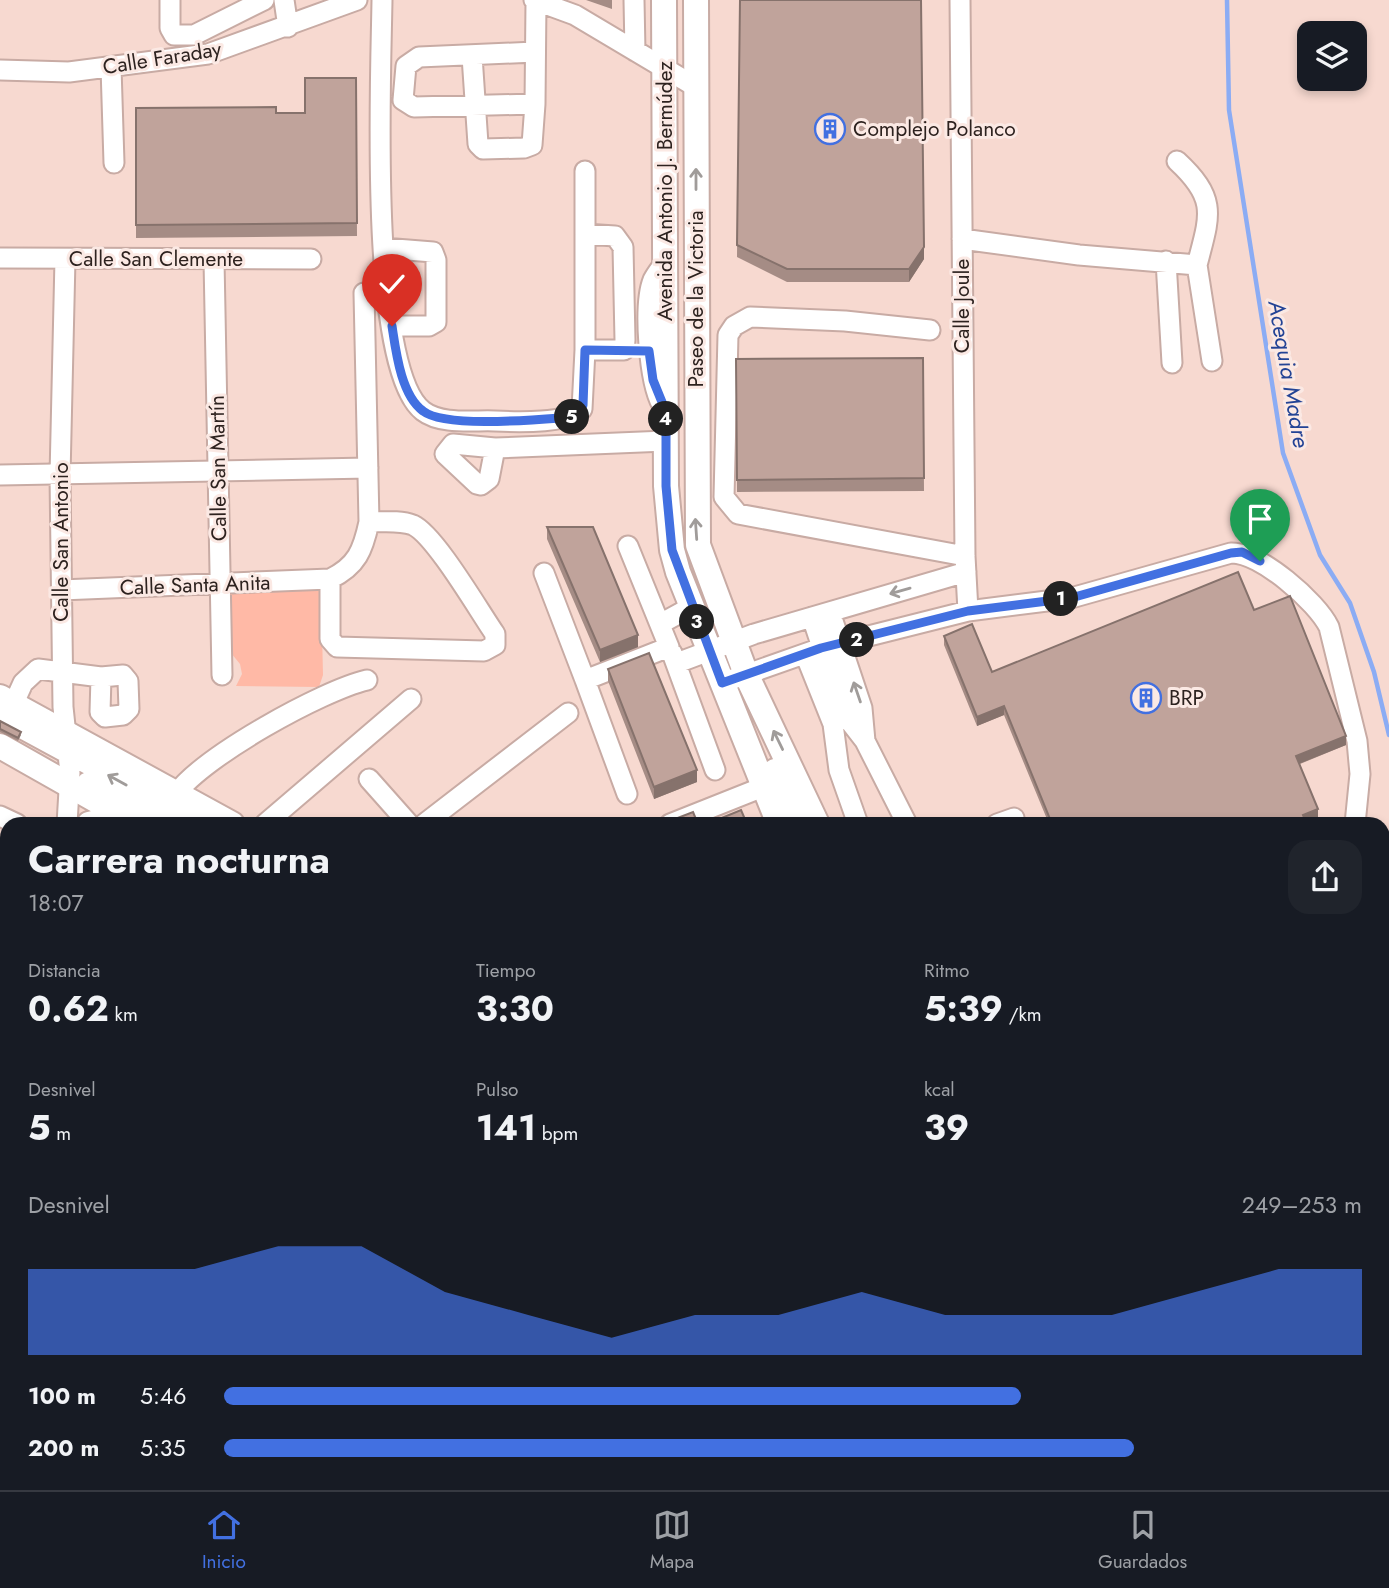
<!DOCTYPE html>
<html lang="es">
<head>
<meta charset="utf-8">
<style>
	body { margin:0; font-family:Jost,sans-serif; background:#20242c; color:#f1f3f6; height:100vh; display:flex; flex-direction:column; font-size:26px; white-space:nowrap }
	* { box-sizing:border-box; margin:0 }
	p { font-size:23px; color:#9ea1a6 }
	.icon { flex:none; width:38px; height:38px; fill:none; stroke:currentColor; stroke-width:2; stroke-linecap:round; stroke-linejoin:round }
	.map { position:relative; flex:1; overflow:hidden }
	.drawer { position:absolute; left:0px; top:817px; width:1390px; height:674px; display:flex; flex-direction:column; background:#171b24; border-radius:21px 21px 0 0; box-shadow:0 4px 10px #0003 }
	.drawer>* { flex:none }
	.buttons { position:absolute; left:1297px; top:21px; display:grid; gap:14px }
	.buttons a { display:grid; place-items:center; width:70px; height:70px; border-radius:14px; background:#171b24; box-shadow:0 4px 10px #0003; font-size:35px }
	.pin { position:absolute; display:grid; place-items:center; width:60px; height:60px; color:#fff; margin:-72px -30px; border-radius:50% 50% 50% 0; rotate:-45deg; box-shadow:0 0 7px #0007 }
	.pin .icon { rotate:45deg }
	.km { position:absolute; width:35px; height:35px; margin:-18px; border-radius:50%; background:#222; color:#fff; font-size:19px; line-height:35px; text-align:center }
	.round { display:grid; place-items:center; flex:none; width:74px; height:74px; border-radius:21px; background:#20242c }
	.overview { display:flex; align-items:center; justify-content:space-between; height:119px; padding:0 28px }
	h1 { font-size:38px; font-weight:700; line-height:52px }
	.stats { display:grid; grid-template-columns:repeat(3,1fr); gap:10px; height:119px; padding:7px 28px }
	.stats div { display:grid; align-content:center }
	.stats b { font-size:35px; font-weight:700 }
	.stats small { font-size:19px; font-weight:400 }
	.stats p { font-size:19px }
	.chart { height:196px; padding:14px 28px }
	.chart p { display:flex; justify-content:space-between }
	.chart svg { width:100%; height:126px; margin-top:7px; fill:#4270e1; opacity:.7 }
	ul { padding:0 28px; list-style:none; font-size:23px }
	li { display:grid; grid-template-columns:112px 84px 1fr; align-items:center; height:52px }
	li i { height:18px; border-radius:9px; background:#4270e1 }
	.dock { display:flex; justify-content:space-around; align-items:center; height:98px; border-top:2px solid #363941; background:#171b24; font-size:19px; color:#9ea1a6 }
	.dock a { display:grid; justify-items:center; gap:4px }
	.dock .current { color:#4270e1 }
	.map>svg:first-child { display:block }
	.green { fill:#ffb9a6 }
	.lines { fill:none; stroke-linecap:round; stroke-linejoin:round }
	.stream { stroke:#8bacf4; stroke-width:4.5 }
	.minor-casing { stroke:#c8aba4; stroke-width:23 }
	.major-casing { stroke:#c8aba4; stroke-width:28 }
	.minor { stroke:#fff; stroke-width:19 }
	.major { stroke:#fff; stroke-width:24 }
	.wall { fill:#a58c85 }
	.shaded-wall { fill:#86726c }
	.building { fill:#c0a39b; stroke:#86726c; stroke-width:2 }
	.oneway { stroke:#a09c9a }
	.route-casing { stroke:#fff; stroke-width:14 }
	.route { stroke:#4270e1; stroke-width:9 }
	.labels { text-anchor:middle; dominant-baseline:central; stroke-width:6; stroke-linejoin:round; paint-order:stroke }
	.street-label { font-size:21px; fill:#2d221f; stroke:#fbe9e4 }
	.poi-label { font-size:21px; fill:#2d221f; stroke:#fbe9e4; text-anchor:start }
	.water-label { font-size:23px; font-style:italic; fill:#234395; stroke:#fbe9e4 }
</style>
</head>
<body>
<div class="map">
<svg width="1389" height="1490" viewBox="0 0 1389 1490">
	<rect width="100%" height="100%" fill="#f7d9d0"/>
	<path class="green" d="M321 589 323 675 319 687 236 686 242 674 240 664 231 653 229 592Z"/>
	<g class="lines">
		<path class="stream" d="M1227 0 1229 110 1283 453 1320 555 1350 603 1374 672 1389 735"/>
		<g class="minor-casing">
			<path id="minor" d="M170 0V28L174 35H194L264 0
				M284 0 288 27
				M382 0C381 73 368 369 423 411 441 425 474 420 495 421 515 422 570 424 582 409L585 350V171
				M534 0 575 15 696 87
				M634 0 635 51
				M960 0 965 556 968 611
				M535 52 419 57 406 66 403 100 414 107 535 104
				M472 56 478 144 483 149 524 148 532 145 535 104 536 1
				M111 67 114 163
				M0 70 69 72 208 54 357 0
				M1177 161C1218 199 1210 215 1197 265
				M585 234 615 236 623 247 625 340 624 350H585
				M962 239 1079 255 1197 265 1212 361
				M383 248 433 252 436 260V322L429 326H392
				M0 258 311 259
				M65 259 60 476 63 707 70 773 67 824
				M214 260 222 675
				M1166 261 1172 363
				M930 330 845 321 750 317 734 326 728 335 724 497 738 514 965 556
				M662 405C649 382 643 305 653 280 656 274 661 268 665 262
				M495 448 489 479 481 485 477 484 445 454 453 444 495 448 666 441
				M0 475 368 468
				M544 573 585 680 669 647 628 546
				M330 579V639L337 647 484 651 495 645V634C479 611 435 535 413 525 400 520 383 522 369 522
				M61 590 330 579C357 566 363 550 369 522L364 293
				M830 612 862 708 865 741
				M812 617 844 714 865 741 907 824
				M660 624 691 607
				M672 653 715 770
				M805 654 833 724 839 770 858 824
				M677 663 754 634 966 572
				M733 679 821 648 968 611 1071 598 1231 553C1260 552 1317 602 1329 627L1357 741 1360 774 1355 824
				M585 680 627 794
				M13 705 23 683 38 669 101 677 123 675 128 681 129 709 123 715 105 717 100 712 101 677
				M0 717 198 824
				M369 779 409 824
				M87 782 169 824
				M176 794C204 756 321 691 367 680
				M0 816 17 824
				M265 824 411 699
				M424 824 568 713
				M670 824 763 787
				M997 824 1014 818
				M1382 900 1389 917
				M0 920 7 923
				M0 1044 7 1065
				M0 1144 7 1109
				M0 1232 7 1244
				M0 1439 7 1432
				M156 1484 159 1490
				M249 1484 250 1490
				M984 1484 1006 1490
				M37 1490 42 1484
				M810 1490 830 1487 835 1490
				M1082 1490 1084 1484
				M1114 1490 1116 1484
				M1142 1490 1144 1484"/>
		</g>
		<g class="major-casing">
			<path id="major" d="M664 0 666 486 672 550 678 572 779 824
				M696 0 698 545 746 674 817 824
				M0 697 232 824
				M0 746 138 824
				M775 771 798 824
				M89 824 123 816
				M1382 1361 1389 1363
				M1382 1400 1389 1401
				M875 1484 876 1490
				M899 1484 902 1490"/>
		</g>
		<use href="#minor" class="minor"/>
		<use href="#major" class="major"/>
	</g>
	<path class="wall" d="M586 0H612V9Z
		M740 0 924 259 909 282H787L737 257Z
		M356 78 357 236 136 238V108L276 113H305Z
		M923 358 924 491 737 492 736 359Z
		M547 527 638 647 600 662 547 539Z
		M1254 610 1346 745 1300 764 1318 818 1306 823 1307 824H1049L1004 715 977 726 944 645V636L992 672Z
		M608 669 697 782 654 799 608 681Z
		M0 721 21 735 18 741 0 732Z
		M1389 855V896L1382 880V858Z
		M0 876 7 879V903L0 900Z
		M1255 1484H1342V1490H1271Z"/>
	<path class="shaded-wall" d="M924 247V259L909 282V269Z
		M638 635V647L600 662V650Z
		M1004 706V715L977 726V717Z
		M1346 736V745L1296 765V756Z
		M697 770V782L654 799V787Z
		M1318 809V818L1303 824V815Z
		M1389 1138V1147L1382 1150V1140Z"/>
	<path class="building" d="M740 0H921L924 247 909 269H787L737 245Z
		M305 78H356L357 223 136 225V108L276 107V113H305Z
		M923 358 924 478 737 480 736 359Z
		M547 527H593L638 635 600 650Z
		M1238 572 1254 610 1290 596 1346 736 1296 756 1318 809 1303 815 1307 824H1052L1004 706 977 717 944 636 972 624 992 672Z
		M649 653 697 770 654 787 608 669Z
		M0 721 21 732 18 738 0 729Z
		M741 810 747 824H707Z
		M693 812 698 824H662Z
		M1389 855V886L1382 870V858Z
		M0 876 7 879V894L0 891Z
		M1382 928 1389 944V1138L1382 1140Z
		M939 1484H969L986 1490H937Z
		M1287 1484H1342L1340 1490H1302Z"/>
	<defs><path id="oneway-shaft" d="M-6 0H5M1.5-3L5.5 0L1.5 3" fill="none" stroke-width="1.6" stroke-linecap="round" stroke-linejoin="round" transform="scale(1.75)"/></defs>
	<g class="oneway">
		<use href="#oneway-shaft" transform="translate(696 179) rotate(-90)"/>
		<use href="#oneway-shaft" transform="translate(696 529) rotate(-94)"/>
		<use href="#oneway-shaft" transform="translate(900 591) rotate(164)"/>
		<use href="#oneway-shaft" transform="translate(857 692) rotate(-109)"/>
		<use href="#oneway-shaft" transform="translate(778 740) rotate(-116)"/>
		<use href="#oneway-shaft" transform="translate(117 780) rotate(-151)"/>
	</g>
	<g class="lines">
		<g class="route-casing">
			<path id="route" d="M392 326C396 352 401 395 423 411 446 429 543 419 573 417L583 405 585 350 649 351 653 380 666 412V486L672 550 722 683 821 648 968 611 1071 598 1231 553 1242 552 1260 561"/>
		</g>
		<use href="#route" class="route"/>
	</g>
	<defs>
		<g id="building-ring" transform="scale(1.575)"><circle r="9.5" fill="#fbe9e4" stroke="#4270e1" stroke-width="1.5"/><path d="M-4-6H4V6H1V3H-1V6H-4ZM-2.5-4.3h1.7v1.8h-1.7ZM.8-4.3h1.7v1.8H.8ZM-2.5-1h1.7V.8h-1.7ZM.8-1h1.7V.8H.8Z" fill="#4270e1"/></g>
	</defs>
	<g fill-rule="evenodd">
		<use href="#building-ring" x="830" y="129"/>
		<use href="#building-ring" x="1146" y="698"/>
	</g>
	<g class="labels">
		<g class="street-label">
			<text transform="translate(162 58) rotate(-9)">Calle Faraday</text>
			<text transform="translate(665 191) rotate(-90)">Avenida Antonio J. Bermúdez</text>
			<text x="156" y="259">Calle San Clemente</text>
			<text transform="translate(696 299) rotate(-90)">Paseo de la Victoria</text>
			<text transform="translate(962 306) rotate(-90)">Calle Joule</text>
			<text transform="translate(218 468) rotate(-91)">Calle San Martín</text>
			<text transform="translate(61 542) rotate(-90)">Calle San Antonio</text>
			<text transform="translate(195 585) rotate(-2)">Calle Santa Anita</text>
		</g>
		<g class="poi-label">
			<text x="853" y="129">Complejo Polanco</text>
			<text x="1169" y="698">BRP</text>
		</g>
		<g class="water-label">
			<text transform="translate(1289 374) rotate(80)">Acequia Madre</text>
		</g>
	</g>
</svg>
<div class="buttons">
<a><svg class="icon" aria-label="layers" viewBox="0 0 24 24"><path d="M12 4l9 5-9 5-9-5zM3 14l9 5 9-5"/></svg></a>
</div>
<div class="pin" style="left:1260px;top:561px;background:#1e9e55"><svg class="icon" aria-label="arrive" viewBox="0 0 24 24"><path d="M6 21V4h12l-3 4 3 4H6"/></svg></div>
<div class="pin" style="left:392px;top:326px;background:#d93025"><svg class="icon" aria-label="check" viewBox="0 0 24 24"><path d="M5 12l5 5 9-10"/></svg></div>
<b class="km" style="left:1061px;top:599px">1</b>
<b class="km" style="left:857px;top:640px">2</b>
<b class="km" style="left:697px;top:622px">3</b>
<b class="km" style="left:666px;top:419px">4</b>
<b class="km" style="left:572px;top:417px">5</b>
<section class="drawer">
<div class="overview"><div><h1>Carrera nocturna</h1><p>18:07</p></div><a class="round"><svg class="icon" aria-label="share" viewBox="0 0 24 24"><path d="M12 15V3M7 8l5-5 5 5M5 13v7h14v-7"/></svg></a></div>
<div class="stats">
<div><p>Distancia</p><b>0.62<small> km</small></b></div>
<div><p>Tiempo</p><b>3:30</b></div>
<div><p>Ritmo</p><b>5:39<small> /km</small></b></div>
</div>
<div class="stats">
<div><p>Desnivel</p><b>5<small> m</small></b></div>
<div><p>Pulso</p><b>141<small> bpm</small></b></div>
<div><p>kcal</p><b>39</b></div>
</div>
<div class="chart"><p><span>Desnivel</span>249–253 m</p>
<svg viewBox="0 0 160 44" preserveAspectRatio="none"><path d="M0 44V14L10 14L20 14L30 6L40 6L50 22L60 30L70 38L80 30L90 30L100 22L110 30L120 30L130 30L140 22L150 14L160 14V44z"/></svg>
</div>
<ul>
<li><b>100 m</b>5:46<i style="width:70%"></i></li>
<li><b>200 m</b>5:35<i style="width:80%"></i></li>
</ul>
</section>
</div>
<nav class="dock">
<a class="current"><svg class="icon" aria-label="home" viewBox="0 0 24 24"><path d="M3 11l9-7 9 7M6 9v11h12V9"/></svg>Inicio</a>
<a><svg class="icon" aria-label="map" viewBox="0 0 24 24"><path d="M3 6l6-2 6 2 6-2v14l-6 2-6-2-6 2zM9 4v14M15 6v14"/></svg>Mapa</a>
<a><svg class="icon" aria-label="saved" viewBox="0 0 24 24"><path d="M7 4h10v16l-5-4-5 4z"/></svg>Guardados</a>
</nav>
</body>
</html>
